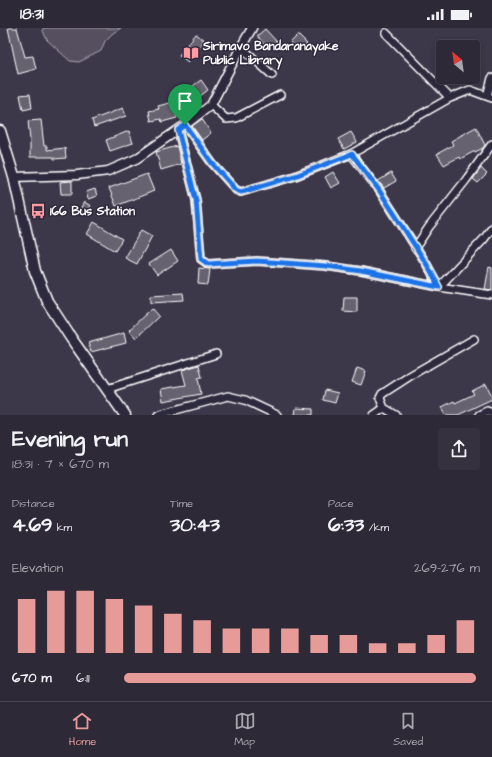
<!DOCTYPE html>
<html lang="en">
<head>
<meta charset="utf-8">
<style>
	body { margin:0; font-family:"Architects Daughter",sans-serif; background:#35313f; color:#f1f3f6; height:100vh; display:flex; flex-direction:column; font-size:15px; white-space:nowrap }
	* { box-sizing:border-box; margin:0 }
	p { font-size:13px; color:#a7a6ad }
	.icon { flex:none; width:22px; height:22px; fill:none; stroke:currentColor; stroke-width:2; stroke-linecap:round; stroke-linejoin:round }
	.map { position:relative; height:387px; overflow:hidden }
	.side { display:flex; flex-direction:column; background:#2d2937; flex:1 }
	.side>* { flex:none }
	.needle { width:26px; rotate:331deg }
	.fabs { position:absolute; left:436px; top:12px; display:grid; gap:8px }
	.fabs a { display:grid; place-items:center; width:44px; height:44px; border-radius:4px; background:#2d2937; box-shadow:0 2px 6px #0003,0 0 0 1px #484552; font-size:20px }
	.pin { position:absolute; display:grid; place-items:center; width:34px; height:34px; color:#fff; margin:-41px -17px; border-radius:50% 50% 50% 0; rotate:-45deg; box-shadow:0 0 4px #0007 }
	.pin .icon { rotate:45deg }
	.round { display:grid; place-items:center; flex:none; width:42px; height:42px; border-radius:4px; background:#35313f }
	.headline { display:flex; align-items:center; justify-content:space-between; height:68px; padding:0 12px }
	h1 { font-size:22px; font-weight:700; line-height:30px }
	.metrics { display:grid; grid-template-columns:repeat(3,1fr); gap:6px; height:68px; padding:4px 12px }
	.metrics div { display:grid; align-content:center }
	.metrics b { font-size:20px; font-weight:700 }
	.metrics small { font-size:11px; font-weight:400 }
	.metrics p { font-size:11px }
	.chart { height:112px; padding:8px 12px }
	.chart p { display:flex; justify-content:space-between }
	.chart svg { width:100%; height:72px; margin-top:4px; stroke:#e69b98; stroke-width:6 }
	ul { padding:0 12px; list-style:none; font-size:13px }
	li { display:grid; grid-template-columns:64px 48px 1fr; align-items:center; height:30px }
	li i { height:10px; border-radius:5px; background:#e69b98 }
	.status { display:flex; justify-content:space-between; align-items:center; height:28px; padding:0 20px; background:#2d2937; direction:ltr }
	.status svg { height:11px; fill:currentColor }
	.tab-bar { display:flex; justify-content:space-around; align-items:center; height:56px; border-top:1px solid #484552; background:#2d2937; font-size:11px; color:#a7a6ad }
	.tab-bar a { display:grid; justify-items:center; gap:2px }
	.tab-bar .selected { color:#e69b98 }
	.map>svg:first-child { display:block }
	.green { fill:#555060; stroke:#aaa8b0 }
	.building { fill:#666270; stroke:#fff }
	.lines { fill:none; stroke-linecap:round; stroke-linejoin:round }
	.minor-casing { stroke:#fff; stroke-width:10 }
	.tertiary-casing { stroke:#fff; stroke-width:11 }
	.primary-casing { stroke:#fff; stroke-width:13 }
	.minor { stroke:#2f2a3d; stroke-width:7 }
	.tertiary { stroke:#2f2a3d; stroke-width:8 }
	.primary { stroke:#2f2a3d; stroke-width:10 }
	.route-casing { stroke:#fff; stroke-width:8 }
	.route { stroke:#1a73e8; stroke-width:5 }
	.labels { text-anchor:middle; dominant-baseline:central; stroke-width:3; stroke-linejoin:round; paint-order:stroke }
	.poi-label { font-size:12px; font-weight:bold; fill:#fff; stroke:#2f2a3d; text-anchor:start }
</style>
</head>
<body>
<div class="status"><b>18:31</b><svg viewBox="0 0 49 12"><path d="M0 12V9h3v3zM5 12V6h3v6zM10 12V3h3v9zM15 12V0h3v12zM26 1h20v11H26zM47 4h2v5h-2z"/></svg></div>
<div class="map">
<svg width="492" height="387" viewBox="0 0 492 387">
	<rect width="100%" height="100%" fill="#3c3749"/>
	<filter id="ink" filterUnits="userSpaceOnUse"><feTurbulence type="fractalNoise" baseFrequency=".025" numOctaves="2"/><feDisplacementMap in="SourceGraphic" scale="8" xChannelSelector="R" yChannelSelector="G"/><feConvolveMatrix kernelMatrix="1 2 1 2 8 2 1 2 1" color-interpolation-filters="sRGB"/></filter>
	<g filter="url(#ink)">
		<path class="green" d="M43 0H121L113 5 105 13 101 23 79 34 70 33 47 12 43 3Z"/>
		<path class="building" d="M8 0H17L25 29 33 28 36 41 18 46Z
			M265 1 277 14 269 22 257 8Z
			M196 6 204 12 188 34 179 27Z
			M298 7 307 16 298 24 290 15Z
			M201 52 208 62 191 75 193 78 176 86 177 90 162 94 161 91 151 93 149 83 159 81 158 78 177 73 174 67 186 61V63Z
			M30 66 32 80 23 82 20 67Z
			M123 80 126 88 94 99 92 92Z
			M202 91 211 105 202 112 192 98Z
			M41 92 44 118H47V122L65 120 66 130 54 131V129H30V112L28 93Z
			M476 99 485 117 483 120 475 124V123L460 131 459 129 444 137 437 126 453 117 451 113Z
			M129 103 133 115 110 123 106 112Z
			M351 104 357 114 344 121 338 111Z
			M177 118 181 136 161 142 156 124Z
			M481 140 487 146 478 155 473 151Z
			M333 144 340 155 331 160 325 149Z
			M391 145 396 153 384 160 378 153Z
			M147 146 154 163 116 178 109 160Z
			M72 153V166H61L60 154Z
			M95 161 97 168 88 171 86 164Z
			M84 174 91 178 85 186 79 183Z
			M94 194 122 211 115 223 87 206Z
			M141 202 152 208 137 236 125 230Z
			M171 222 178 233 157 247 149 236Z
			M489 239 492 240V262L485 261Z
			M199 240 210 241 208 257 198 256Z
			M183 265 184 272 151 274V267Z
			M344 269H357V284L343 283Z
			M152 280 159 288 136 310 129 302Z
			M124 305 126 315 91 324 88 315Z
			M199 337 202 349 198 350 201 366 163 373 161 361 186 357 182 342Z
			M357 340 366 343 361 357 352 354Z
			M486 356 492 368V371L458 387H446L442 379 454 373 455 375 474 366 472 363Z
			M325 362 338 365 335 375 323 372Z
			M296 380 313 381V387H295Z"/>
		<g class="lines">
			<g class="minor-casing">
				<path id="minor" d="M386 5 450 70
					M241 19 272 47
					M487 68 492 50
					M211 77 226 91 236 90 280 67
					M185 97 212 135 236 162 241 164 295 148 351 126 450 70 470 62 492 70
					M178 102 196 172 201 231 208 236 257 233 326 238 361 243 439 259 492 267
					M351 126 379 162 426 235 439 259 484 211 492 200
					M415 220 429 199 466 152 492 116
					M107 361 216 326
					M384 380 380 370 382 366 413 346 474 311
					M158 387 164 385 228 368 245 372 277 387
					M374 387 384 380 396 387
					M479 387 487 383 492 385"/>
			</g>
			<g class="tertiary-casing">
				<path id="tertiary" d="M14 149 77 147 108 143 136 131 185 97 211 77 241 19 252 0"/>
			</g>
			<g class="primary-casing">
				<path id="primary" d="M0 103 14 149 35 243 47 273 71 310 125 387"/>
			</g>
			<use href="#minor" class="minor"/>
			<use href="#tertiary" class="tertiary"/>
			<use href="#primary" class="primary"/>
		</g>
	</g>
	<g class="lines" filter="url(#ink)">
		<g class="route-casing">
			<path id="route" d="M185 97 212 135 236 162 241 164 295 148 352 126 379 162 426 235 439 259 361 243 326 238 257 233 208 236 201 231 196 172 178 102Z"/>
		</g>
		<use href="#route" class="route"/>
	</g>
	<defs>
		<g id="library-bare" transform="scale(1.2)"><path d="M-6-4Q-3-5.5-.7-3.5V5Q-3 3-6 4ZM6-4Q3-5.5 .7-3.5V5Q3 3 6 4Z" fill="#ff9aa2" stroke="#2f2a3d" stroke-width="2.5" paint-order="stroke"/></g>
		<g id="bus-bare" transform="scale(1.2)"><path d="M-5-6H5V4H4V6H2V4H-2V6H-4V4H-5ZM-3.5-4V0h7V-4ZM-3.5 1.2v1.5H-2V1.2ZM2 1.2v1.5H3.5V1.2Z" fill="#ff9aa2" stroke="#2f2a3d" stroke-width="2.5" paint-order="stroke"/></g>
	</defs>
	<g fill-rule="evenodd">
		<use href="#library-bare" x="191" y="25"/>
		<use href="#bus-bare" x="38" y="183"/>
	</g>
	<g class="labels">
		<g class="poi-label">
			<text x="203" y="18">Sirimavo Bandaranayake<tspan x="203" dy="14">Public Library</tspan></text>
			<text x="50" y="183">166 Bus Station</text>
		</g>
	</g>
</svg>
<div class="fabs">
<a><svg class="needle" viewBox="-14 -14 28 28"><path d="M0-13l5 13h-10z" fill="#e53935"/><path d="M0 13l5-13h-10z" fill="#a7a6ad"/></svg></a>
</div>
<div class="pin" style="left:185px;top:97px;background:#1e9e55"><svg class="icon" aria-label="arrive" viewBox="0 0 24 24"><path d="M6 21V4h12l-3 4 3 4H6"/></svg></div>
</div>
<section class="side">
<div class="headline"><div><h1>Evening run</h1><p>18:31 · 7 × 670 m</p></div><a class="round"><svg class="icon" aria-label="share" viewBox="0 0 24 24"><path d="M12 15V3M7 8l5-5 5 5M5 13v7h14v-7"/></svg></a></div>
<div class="metrics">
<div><p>Distance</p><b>4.69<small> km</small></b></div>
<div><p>Time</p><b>30:43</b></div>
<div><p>Pace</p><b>6:33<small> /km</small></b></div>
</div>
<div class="chart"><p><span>Elevation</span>269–276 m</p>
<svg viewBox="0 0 160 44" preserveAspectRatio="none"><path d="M5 44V11M15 44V6M25 44V6M35 44V11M45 44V15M55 44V20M65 44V24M75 44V29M85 44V29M95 44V29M105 44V33M115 44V33M125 44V38M135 44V38M145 44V33M155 44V24"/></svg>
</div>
<ul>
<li><b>670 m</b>6:11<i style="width:99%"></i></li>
</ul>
</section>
<nav class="tab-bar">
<a class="selected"><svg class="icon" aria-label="home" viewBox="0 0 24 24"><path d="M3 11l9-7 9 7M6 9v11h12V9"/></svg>Home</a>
<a><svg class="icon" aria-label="map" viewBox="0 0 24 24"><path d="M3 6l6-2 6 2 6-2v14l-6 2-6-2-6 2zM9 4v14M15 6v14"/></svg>Map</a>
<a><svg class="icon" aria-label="saved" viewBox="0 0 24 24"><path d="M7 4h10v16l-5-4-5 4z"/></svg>Saved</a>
</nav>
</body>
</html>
